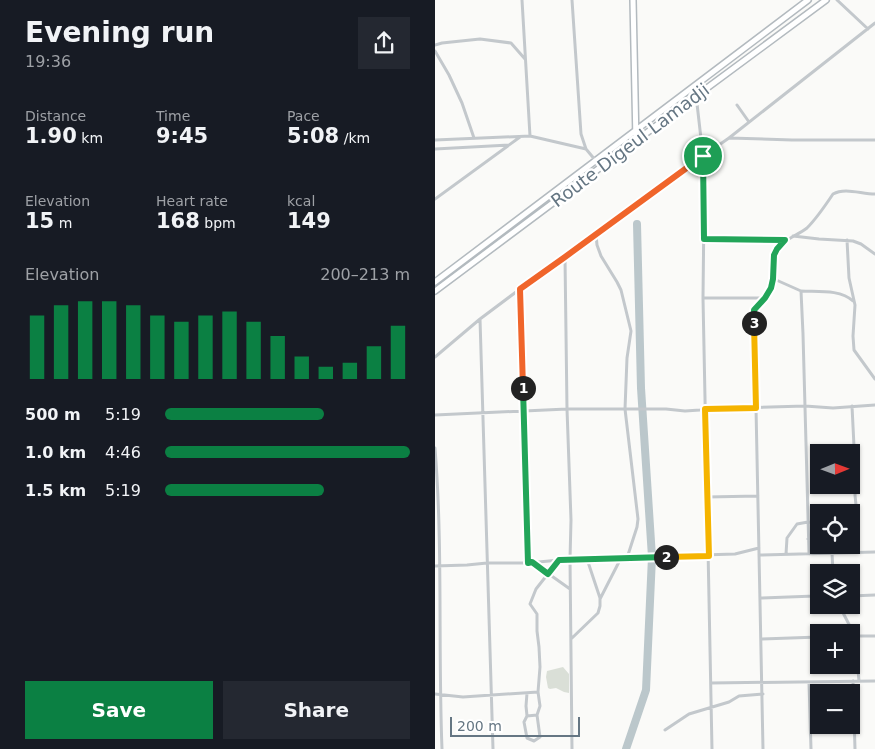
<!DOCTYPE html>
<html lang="en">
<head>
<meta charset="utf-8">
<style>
	body { margin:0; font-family:"DejaVu Sans",sans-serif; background:#242831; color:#f1f3f6; height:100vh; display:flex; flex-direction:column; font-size:19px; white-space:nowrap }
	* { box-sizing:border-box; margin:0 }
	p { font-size:16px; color:#9ea1a6 }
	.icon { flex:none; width:28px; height:28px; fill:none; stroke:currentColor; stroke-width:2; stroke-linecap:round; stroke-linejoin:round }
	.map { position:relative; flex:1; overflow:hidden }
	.details { display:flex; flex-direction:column; background:#171b24; width:435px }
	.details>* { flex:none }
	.needle { width:32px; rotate:89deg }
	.fabs { position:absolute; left:375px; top:444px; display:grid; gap:10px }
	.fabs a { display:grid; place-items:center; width:50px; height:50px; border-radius:0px; background:#171b24; box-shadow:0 1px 4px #0004; font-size:25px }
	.scale { position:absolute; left:15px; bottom:12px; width:130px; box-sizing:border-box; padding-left:5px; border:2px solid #657683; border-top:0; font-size:14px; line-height:18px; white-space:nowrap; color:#657683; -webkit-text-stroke:4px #fff; paint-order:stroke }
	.pin { position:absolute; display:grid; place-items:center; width:42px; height:42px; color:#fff; margin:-21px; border:2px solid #fff; border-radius:50%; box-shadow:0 1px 5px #0007 }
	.km { position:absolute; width:25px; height:25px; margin:-12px; border-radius:50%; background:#222; color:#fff; font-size:14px; line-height:25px; text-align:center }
	.round { display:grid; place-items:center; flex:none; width:52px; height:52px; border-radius:0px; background:#242831 }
	.overview { display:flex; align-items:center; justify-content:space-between; height:85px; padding:0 25px }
	h1 { font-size:28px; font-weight:700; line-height:38px }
	.figures { display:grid; grid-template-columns:repeat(3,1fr); gap:8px; height:85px; padding:5px 25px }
	.figures div { display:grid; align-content:center }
	.figures b { font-size:21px; font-weight:700 }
	.figures small { font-size:14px; font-weight:400 }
	.figures p { font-size:14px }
	.chart { height:140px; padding:10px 25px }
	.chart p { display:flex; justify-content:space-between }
	.chart svg { width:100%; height:90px; margin-top:5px; stroke:#0b8043; stroke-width:6 }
	.action { display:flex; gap:10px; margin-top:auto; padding:10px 25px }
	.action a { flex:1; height:58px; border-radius:0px; background:#0b8043; color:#fff; font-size:20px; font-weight:700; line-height:58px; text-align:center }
	.action a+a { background:#242831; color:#f1f3f6 }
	ul { padding:0 25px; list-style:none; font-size:16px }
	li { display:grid; grid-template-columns:80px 60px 1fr; align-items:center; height:38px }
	li i { height:12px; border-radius:6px; background:#0b8043 }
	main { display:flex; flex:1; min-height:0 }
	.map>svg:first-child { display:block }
	.green { fill:#dadfd7 }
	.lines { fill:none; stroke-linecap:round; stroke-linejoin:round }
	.river { stroke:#bbc7cb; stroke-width:8 }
	.secondary-casing { stroke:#b3babf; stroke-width:8 }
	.street { stroke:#c3c8cc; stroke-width:3 }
	.secondary { stroke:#fff; stroke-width:5 }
	.split-1-casing { stroke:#fff; stroke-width:10 }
	.split-2-casing { stroke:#fff; stroke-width:10 }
	.split-3-casing { stroke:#fff; stroke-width:10 }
	.split-4-casing { stroke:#fff; stroke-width:10 }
	.split-1 { stroke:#f0652b; stroke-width:6 }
	.split-2 { stroke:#22a559; stroke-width:6 }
	.split-3 { stroke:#f5b400; stroke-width:6 }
	.split-4 { stroke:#22a559; stroke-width:6 }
	.labels { text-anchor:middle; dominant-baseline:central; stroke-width:5; stroke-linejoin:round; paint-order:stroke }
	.street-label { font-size:18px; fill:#657683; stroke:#fff }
</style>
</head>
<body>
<main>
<section class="details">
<div class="overview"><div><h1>Evening run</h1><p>19:36</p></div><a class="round"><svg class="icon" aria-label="share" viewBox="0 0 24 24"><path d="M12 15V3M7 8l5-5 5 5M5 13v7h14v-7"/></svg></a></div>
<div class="figures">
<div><p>Distance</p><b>1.90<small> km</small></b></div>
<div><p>Time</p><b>9:45</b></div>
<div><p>Pace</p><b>5:08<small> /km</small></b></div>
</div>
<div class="figures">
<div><p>Elevation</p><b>15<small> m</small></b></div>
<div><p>Heart rate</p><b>168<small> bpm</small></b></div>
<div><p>kcal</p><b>149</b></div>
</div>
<div class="chart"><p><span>Elevation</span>200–213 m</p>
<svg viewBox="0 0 160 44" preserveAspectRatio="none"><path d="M5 44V13M15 44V8M25 44V6M35 44V6M45 44V8M55 44V13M65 44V16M75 44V13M85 44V11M95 44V16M105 44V23M115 44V33M125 44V38M135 44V36M145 44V28M155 44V18"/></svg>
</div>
<ul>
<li><b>500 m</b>5:19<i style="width:65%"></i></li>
<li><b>1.0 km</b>4:46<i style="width:100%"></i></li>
<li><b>1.5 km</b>5:19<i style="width:65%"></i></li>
</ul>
<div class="action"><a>Save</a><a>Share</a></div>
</section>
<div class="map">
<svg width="440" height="749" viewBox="0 0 440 749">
	<rect width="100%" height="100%" fill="#fafaf8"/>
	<path class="green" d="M128 667 134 674V693L129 692 121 688 115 689 113 688 111 677 112 671Z"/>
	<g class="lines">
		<path class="river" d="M191 749 211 690 217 557 206 388 202 224"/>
		<g class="secondary-casing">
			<path id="secondary" d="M198 0 201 142
				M0 282 373 0
				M0 291C130 194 260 96 391 0"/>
		</g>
		<path class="street" d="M87 0 95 136
			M137 0 146 134 151 149 166 167
			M402 0 433 29
			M0 45 7 43 45 39 76 43 90 59
			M0 51 14 75 27 103 39 138
			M261 95 268 156 269 208 268 298 277 749
			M302 105 314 122
			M294 138 357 140H440
			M0 140 95 136 151 149
			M0 149 74 145
			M0 199 85 137
			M161 235 162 245 166 256 182 282 186 290 196 331 192 358 190 409 203 519 202 527 192 558
			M358 236 384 239 418 241 426 244 440 254
			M269 239 350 240
			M412 240 414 278 420 305 418 336 419 350 440 379
			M130 258 132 409 136 520 135 559 137 749
			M339 279 366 291 368 334 374 553
			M85 289 93 563
			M366 291C382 292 405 289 418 301
			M268 298H330
			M45 319 58 749
			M0 357 45 319 85 289 130 257 268 156 294 138 440 23
			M0 415 132 409H231L250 411 265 410 270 409 370 406 398 408 440 405
			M0 448C8 548 3 649 7 749
			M272 497 323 496
			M416 515H422L420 495 421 487 417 406
			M416 523 420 531 422 552
			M373 539 384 536
			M397 553 398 572
			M351 554 352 538 362 524 373 522 384 523
			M325 555 440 552
			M152 559 165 598
			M97 562 135 589
			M0 566 32 565 52 563H93L135 559 300 554 324 548
			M416 596 440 595
			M326 598 380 596 384 595
			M404 605 420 636 424 681
			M416 636H440
			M137 638 163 613 165 606V599L186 558
			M327 639 384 637
			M418 681 420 749
			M374 682 376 749
			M276 683 440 681
			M92 693 91 706 92 716 102 715 105 706 103 692 105 667 104 647 102 631V614L95 604 101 589 123 561
			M0 694 28 697 103 692
			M92 716 89 722 92 738 99 741 105 737 102 715
			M230 730 254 714 294 702 304 696 328 694
			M328 749 319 310C327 302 337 293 338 281 339 271 336 260 341 251 348 239 362 236 372 228 382 218 390 206 398 194 410 187 426 194 440 194"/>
		<use href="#secondary" class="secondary"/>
	</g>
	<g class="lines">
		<g class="split-1-casing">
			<path id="split-1" d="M88 388 85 289 130 257 268 156"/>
		</g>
		<g class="split-2-casing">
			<path id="split-2" d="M88 388 93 563 97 562 113 574 124 560 231 557"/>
		</g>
		<g class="split-3-casing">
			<path id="split-3" d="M231 557 274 556 270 409 321 408 319 323"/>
		</g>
		<g class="split-4-casing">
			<path id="split-4" d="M268 156 269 239 350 240 342 249 339 255 338 279 336 288 330 298 319 310V323"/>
		</g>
		<use href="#split-1" class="split-1"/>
		<use href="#split-2" class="split-2"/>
		<use href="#split-3" class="split-3"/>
		<use href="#split-4" class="split-4"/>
	</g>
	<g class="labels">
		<g class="street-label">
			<text transform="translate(195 145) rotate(-37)">Route Digeul Lamadji</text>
		</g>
	</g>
</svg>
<div class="fabs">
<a><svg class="needle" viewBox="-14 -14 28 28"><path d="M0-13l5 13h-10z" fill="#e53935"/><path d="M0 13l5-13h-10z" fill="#9ea1a6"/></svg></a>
<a><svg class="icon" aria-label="locate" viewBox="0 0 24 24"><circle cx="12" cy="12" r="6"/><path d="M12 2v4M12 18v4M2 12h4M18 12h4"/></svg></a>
<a><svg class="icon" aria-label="layers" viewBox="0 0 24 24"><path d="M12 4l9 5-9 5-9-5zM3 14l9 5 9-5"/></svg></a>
<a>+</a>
<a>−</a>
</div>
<div class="scale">200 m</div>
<div class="pin" style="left:268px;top:156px;background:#1e9e55"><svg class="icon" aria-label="arrive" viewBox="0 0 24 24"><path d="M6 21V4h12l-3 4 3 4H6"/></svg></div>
<b class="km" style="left:88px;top:388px">1</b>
<b class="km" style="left:231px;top:557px">2</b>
<b class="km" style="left:319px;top:323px">3</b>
</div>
</main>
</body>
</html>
